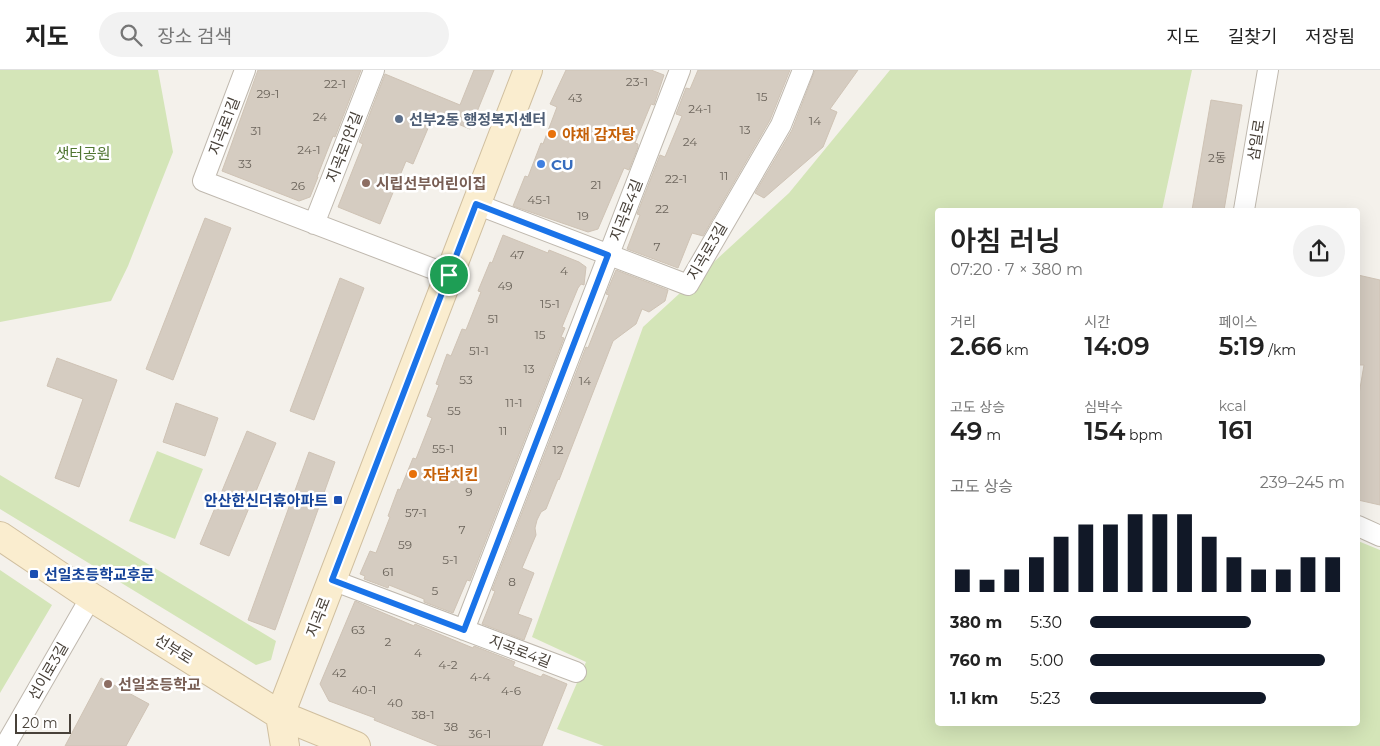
<!DOCTYPE html>
<html lang="ko">
<head>
<meta charset="utf-8">
<style>
	body { margin:0; font-family:Montserrat,"Noto Sans KR",sans-serif; background:#f2f2f2; color:#222; height:100vh; display:flex; flex-direction:column; font-size:19px; white-space:nowrap }
	* { box-sizing:border-box; margin:0 }
	p { font-size:16px; color:#767676 }
	.icon { flex:none; width:28px; height:28px; fill:none; stroke:currentColor; stroke-width:2; stroke-linecap:round; stroke-linejoin:round }
	.map { position:relative; flex:1; overflow:hidden }
	.sheet { position:absolute; left:935px; top:138px; width:425px; height:518px; display:flex; flex-direction:column; background:#fff; border-radius:5px; box-shadow:0 5px 20px #0002 }
	.sheet>* { flex:none }
	.scale { position:absolute; left:15px; bottom:12px; width:56px; box-sizing:border-box; padding-left:5px; border:2px solid #484139; border-top:0; font-size:14px; line-height:18px; white-space:nowrap; color:#484139; -webkit-text-stroke:4px #fff; paint-order:stroke }
	.pin { position:absolute; display:grid; place-items:center; width:42px; height:42px; color:#fff; margin:-21px; border:2px solid #fff; border-radius:50%; box-shadow:0 1px 5px #0007 }
	.round { display:grid; place-items:center; flex:none; width:52px; height:52px; border-radius:26px; background:#f2f2f2 }
	.overview { display:flex; align-items:center; justify-content:space-between; height:85px; padding:0 15px }
	h1 { font-size:28px; font-weight:600; line-height:38px }
	.metrics { display:grid; grid-template-columns:repeat(3,1fr); gap:8px; height:85px; padding:5px 15px }
	.metrics div { display:grid; align-content:center }
	.metrics b { font-size:25px; font-weight:600 }
	.metrics small { font-size:14px; font-weight:400 }
	.metrics p { font-size:14px }
	.chart { height:140px; padding:10px 15px }
	.chart p { display:flex; justify-content:space-between }
	.chart svg { width:100%; height:90px; margin-top:5px; stroke:#111827; stroke-width:6 }
	ul { padding:0 15px; list-style:none; font-size:16px }
	li { display:grid; grid-template-columns:80px 60px 1fr; align-items:center; height:38px }
	li i { height:12px; border-radius:6px; background:#111827 }
	header { display:flex; align-items:center; gap:30px; box-sizing:border-box; height:70px; padding:0 25px; background:#fff; border-bottom:1px solid #e0e0e0 }
	header strong { font-size:24px }
	nav { display:flex; gap:28px; margin-inline-start:auto; font-size:18px }
	.search { width:350px; height:45px; background:#f2f2f2; display:flex; align-items:center; gap:12px; box-sizing:border-box; padding:0 18px; border-radius:28px; color:#767676; font-size:19px }
	.map>svg:first-child { display:block }
	.green { fill:#d4e5b8 }
	.building { fill:#d5ccc1; stroke:#cfc3b5 }
	.lines { fill:none; stroke-linecap:round; stroke-linejoin:round }
	.street-casing { stroke:#bfb8ae; stroke-width:22 }
	.secondary-casing { stroke:#d0bf9f; stroke-width:30 }
	.street { stroke:#fff; stroke-width:20 }
	.secondary { stroke:#faedcf; stroke-width:28 }
	.route-casing { stroke:#fff; stroke-width:10 }
	.route { stroke:#1a73e8; stroke-width:6 }
	.service-dot { fill:#5c6f8a; stroke:#fff; stroke-width:2 }
	.food-dot { fill:#e8710a; stroke:#fff; stroke-width:2 }
	.shop-dot { fill:#3f7fe0; stroke:#fff; stroke-width:2 }
	.education-dot { fill:#8d6e63; stroke:#fff; stroke-width:2 }
	.transit-dot { fill:#1a4fb4; stroke:#fff; stroke-width:2 }
	.labels { text-anchor:middle; dominant-baseline:central; stroke-width:5; stroke-linejoin:round; paint-order:stroke }
	.number-label { font-size:12px; fill:#6b645b }
	.service-label { font-size:15px; font-weight:bold; fill:#4e5e75; stroke:#fff; text-anchor:start }
	.street-label { font-size:15px; fill:#484139; stroke:#fff }
	.food-label { font-size:15px; font-weight:bold; fill:#c56008; stroke:#fff; text-anchor:start }
	.park-label { font-size:15px; fill:#507631; stroke:#fff }
	.shop-label { font-size:15px; font-weight:bold; fill:#366cbe; stroke:#fff; text-anchor:start }
	.education-label { font-size:15px; font-weight:bold; fill:#785e54; stroke:#fff; text-anchor:start }
	.transit-label { font-size:15px; font-weight:bold; fill:#164399; stroke:#fff; text-anchor:end }
</style>
</head>
<body>
<header>
<strong>지도</strong>
<div class="search"><svg class="icon" aria-label="search" viewBox="0 0 24 24"><circle cx="10" cy="10" r="6"/><path d="M15 15l6 6"/></svg>장소 검색</div>
<nav><a>지도</a><a>길찾기</a><a>저장됨</a></nav>
</header>
<div class="map">
<svg width="1380" height="676" viewBox="0 0 1380 676">
	<rect width="100%" height="100%" fill="#f4f1eb"/>
	<path class="green" d="M0 0H158L173 82 128 196 111 231 0 252Z
		M890 0H1192L1162 140H938V652H1358V471L1380 480V676H604L557 659 586 592 532 567 643 257 789 123Z
		M157 381 203 399 175 469 129 451Z
		M0 405 276 571 271 590 256 595 0 439Z
		M0 500 52 535 0 623Z"/>
	<path class="building" d="M258 0H361L335 67 333 66 317 107H318L310 127 299 131 222 101Z
		M474 0H494L470 59 434 44 413 94 406 91 380 154 338 137 363 74 359 72 385 4 460 35Z
		M566 0H651L664 5 654 35 651 34 635 73 638 74V77L629 100 624 98 598 159 588 162 513 136 525 106 528 107 541 73 543 74 557 37 550 34Z
		M698 0H790L770 50 703 166 692 163 678 198 627 179 640 145 637 144 660 85 665 87 682 46 676 44 686 18 690 19Z
		M815 0H858L830 39 837 42 823 77 764 128 755 123 792 60Z
		M1211 30 1242 35 1224 140H1192Z
		M205 148 231 158 173 310 146 299Z
		M503 165 548 183 549 180 579 192 586 197 584 215 581 214 578 218 562 257 565 258 561 267 564 268 470 511 467 510 453 543 424 532V529L389 515 388 518 364 509 365 506 360 504 370 481 376 483 390 447 388 446 398 419 400 420 413 388 416 389 432 348 427 346 439 315 436 314 447 284 451 286 462 259 466 260 481 222 478 221 490 192 492 193Z
		M616 200 668 220 665 231 649 242 642 239 636 254 613 271 559 410 558 409 546 439 541 442 537 450 535 458 536 465 522 498 534 503 518 544 532 549 524 570 482 554 495 521 492 520 586 277 588 278 609 225 606 224Z
		M1358 205 1380 210V435L1358 430V330L1364 295H1358Z
		M340 208 364 218 314 350 290 341Z
		M57 288 117 310 79 417 55 408 83 329 47 316Z
		M176 333 218 348 205 386 163 372Z
		M247 361 276 373 229 486 200 474Z
		M309 382 335 392 275 560 248 550Z
		M355 531 414 556 415 554 473 578 474 576 515 592 513 596 541 607 543 604 567 614 542 676H439L374 650 375 648 329 631 320 614Z
		M101 608 149 634 126 676H65Z"/>
	<g class="lines">
		<g class="street-casing">
			<path id="street" d="M245 0 203 111 449 205
				M476 134 688 215 781 55 803 0
				M1244 140 1268 0
				M314 154 374 0
				M1358 456 1380 466
				M332 510 576 602
				M464 560 680 0
				M5 676 91 527"/>
		</g>
		<g class="secondary-casing">
			<path id="secondary" d="M0 466 91 527 280 645 356 676
				M285 676 280 645 528 0"/>
		</g>
		<use href="#street" class="street"/>
		<use href="#secondary" class="secondary"/>
	</g>
	<g class="lines">
		<g class="route-casing">
			<path id="route" d="M476 134 608 185 464 560 332 510Z"/>
		</g>
		<use href="#route" class="route"/>
	</g>
	<circle class="service-dot" cx="399" cy="49" r="5"/>
	<g class="food-dot">
		<circle cx="552" cy="64" r="5"/>
		<circle cx="413" cy="404" r="5"/>
	</g>
	<circle class="shop-dot" cx="541" cy="94" r="5"/>
	<g class="education-dot">
		<circle cx="366" cy="113" r="5"/>
		<circle cx="108" cy="614" r="5"/>
	</g>
	<g class="transit-dot">
		<rect x="333" y="425" width="10" height="10" rx="2.5"/>
		<rect x="29" y="499" width="10" height="10" rx="2.5"/>
	</g>
	<g class="labels">
		<g class="number-label">
			<text x="637" y="11">23-1</text>
			<text x="335" y="13">22-1</text>
			<text x="268" y="23">29-1</text>
			<text x="762" y="26">15</text>
			<text x="575" y="27">43</text>
			<text x="700" y="38">24-1</text>
			<text x="320" y="46">24</text>
			<text x="815" y="50">14</text>
			<text x="745" y="59">13</text>
			<text x="256" y="60">31</text>
			<text x="690" y="71">24</text>
			<text x="309" y="79">24-1</text>
			<text x="1217" y="87">2동</text>
			<text x="245" y="93">33</text>
			<text x="724" y="105">11</text>
			<text x="676" y="108">22-1</text>
			<text x="596" y="114">21</text>
			<text x="298" y="115">26</text>
			<text x="539" y="129">45-1</text>
			<text x="662" y="138">22</text>
			<text x="583" y="145">19</text>
			<text x="657" y="176">7</text>
			<text x="517" y="184">47</text>
			<text x="564" y="200">4</text>
			<text x="505" y="215">49</text>
			<text x="550" y="233">15-1</text>
			<text x="493" y="248">51</text>
			<text x="540" y="264">15</text>
			<text x="479" y="280">51-1</text>
			<text x="529" y="298">13</text>
			<text x="466" y="309">53</text>
			<text x="585" y="310">14</text>
			<text x="514" y="332">11-1</text>
			<text x="454" y="340">55</text>
			<text x="503" y="360">11</text>
			<text x="443" y="378">55-1</text>
			<text x="558" y="379">12</text>
			<text x="469" y="421">9</text>
			<text x="416" y="442">57-1</text>
			<text x="462" y="459">7</text>
			<text x="405" y="474">59</text>
			<text x="450" y="489">5-1</text>
			<text x="388" y="501">61</text>
			<text x="512" y="511">8</text>
			<text x="435" y="520">5</text>
			<text x="358" y="559">63</text>
			<text x="388" y="571">2</text>
			<text x="418" y="582">4</text>
			<text x="448" y="594">4-2</text>
			<text x="339" y="602">42</text>
			<text x="480" y="606">4-4</text>
			<text x="364" y="619">40-1</text>
			<text x="511" y="620">4-6</text>
			<text x="395" y="632">40</text>
			<text x="423" y="644">38-1</text>
			<text x="451" y="656">38</text>
			<text x="480" y="663">36-1</text>
		</g>
		<g class="service-label">
			<text x="409" y="49">선부2동 행정복지센터</text>
		</g>
		<g class="street-label">
			<text transform="translate(224 56) rotate(-69)">지곡로1길</text>
			<text transform="translate(1256 70) rotate(-81)">삼일로</text>
			<text transform="translate(344 77) rotate(-69)">지곡로1안길</text>
			<text transform="translate(626 140) rotate(-69)">지곡로4길</text>
			<text transform="translate(707 181) rotate(-60)">지곡로3길</text>
			<text transform="translate(318 547) rotate(-69)">지곡로</text>
			<text transform="translate(174 579) rotate(32)">선부로</text>
			<text transform="translate(520 581) rotate(21)">지곡로4길</text>
			<text transform="translate(48 601) rotate(-60)">선이로3길</text>
		</g>
		<g class="food-label">
			<text x="562" y="64">야채 감자탕</text>
			<text x="423" y="404">자담치킨</text>
		</g>
		<g class="park-label">
			<text x="83" y="83">샛터공원</text>
		</g>
		<g class="shop-label">
			<text x="551" y="94">CU</text>
		</g>
		<g class="education-label">
			<text x="376" y="113">시립선부어린이집</text>
			<text x="118" y="614">선일초등학교</text>
		</g>
		<g class="transit-label">
			<text x="328" y="430">안산한신더휴아파트</text>
			<text x="44" y="504" text-anchor="start">선일초등학교후문</text>
		</g>
	</g>
</svg>
<div class="scale">20 m</div>
<div class="pin" style="left:449px;top:205px;background:#1e9e55"><svg class="icon" aria-label="arrive" viewBox="0 0 24 24"><path d="M6 21V4h12l-3 4 3 4H6"/></svg></div>
<section class="sheet">
<div class="overview"><div><h1>아침 러닝</h1><p>07:20 · 7 × 380 m</p></div><a class="round"><svg class="icon" aria-label="share" viewBox="0 0 24 24"><path d="M12 15V3M7 8l5-5 5 5M5 13v7h14v-7"/></svg></a></div>
<div class="metrics">
<div><p>거리</p><b>2.66<small> km</small></b></div>
<div><p>시간</p><b>14:09</b></div>
<div><p>페이스</p><b>5:19<small> /km</small></b></div>
</div>
<div class="metrics">
<div><p>고도 상승</p><b>49<small> m</small></b></div>
<div><p>심박수</p><b>154<small> bpm</small></b></div>
<div><p>kcal</p><b>161</b></div>
</div>
<div class="chart"><p><span>고도 상승</span>239–245 m</p>
<svg viewBox="0 0 160 44" preserveAspectRatio="none"><path d="M5 44V33M15 44V38M25 44V33M35 44V27M45 44V17M55 44V11M65 44V11M75 44V6M85 44V6M95 44V6M105 44V17M115 44V27M125 44V33M135 44V33M145 44V27M155 44V27"/></svg>
</div>
<ul>
<li><b>380 m</b>5:30<i style="width:63%"></i></li>
<li><b>760 m</b>5:00<i style="width:92%"></i></li>
<li><b>1.1 km</b>5:23<i style="width:69%"></i></li>
</ul>
</section>
</div>
</body>
</html>
